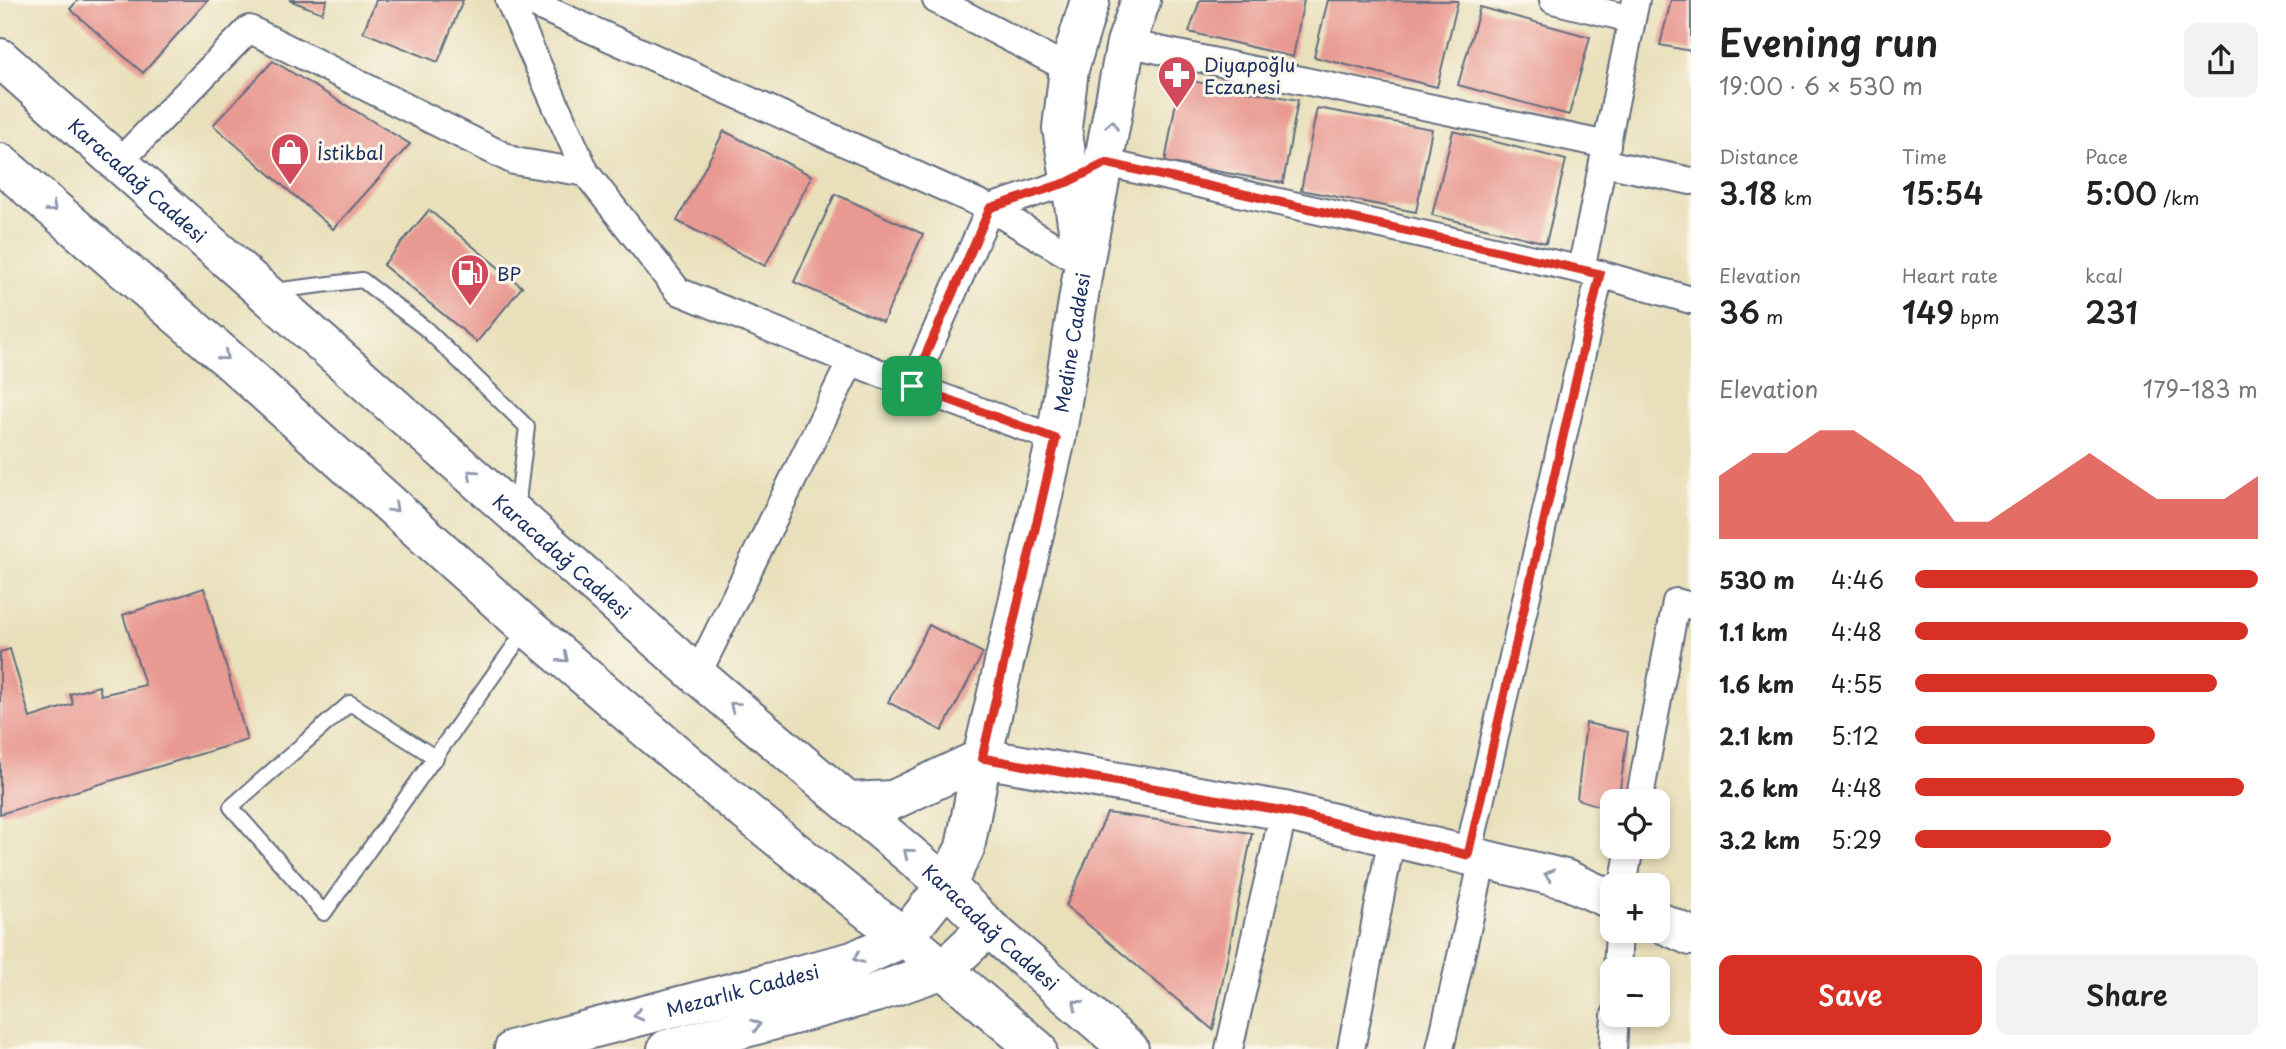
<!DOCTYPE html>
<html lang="en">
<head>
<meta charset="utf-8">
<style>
	body { margin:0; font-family:"Playpen Sans",sans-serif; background:#f2f2f2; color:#222; height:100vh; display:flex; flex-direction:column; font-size:26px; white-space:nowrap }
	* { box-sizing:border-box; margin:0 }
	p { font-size:23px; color:#767676 }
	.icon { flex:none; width:38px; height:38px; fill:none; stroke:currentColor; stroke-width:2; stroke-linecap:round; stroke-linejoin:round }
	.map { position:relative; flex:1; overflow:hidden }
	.side { display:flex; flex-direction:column; background:#fff; width:595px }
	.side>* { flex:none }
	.fabs { position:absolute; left:1600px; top:789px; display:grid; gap:14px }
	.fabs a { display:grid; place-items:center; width:70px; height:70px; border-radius:14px; background:#fff; box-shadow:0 4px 10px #0003; font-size:35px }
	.pin { position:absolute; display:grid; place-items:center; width:60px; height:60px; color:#fff; margin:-30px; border-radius:14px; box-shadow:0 4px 10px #0006 }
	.round { display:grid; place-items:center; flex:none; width:74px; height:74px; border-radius:14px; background:#f2f2f2 }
	.head { display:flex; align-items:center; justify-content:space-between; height:119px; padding:0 28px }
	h1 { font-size:38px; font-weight:600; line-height:52px }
	.figures { display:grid; grid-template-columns:repeat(3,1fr); gap:10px; height:119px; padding:7px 28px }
	.figures div { display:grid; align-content:center }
	.figures b { font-size:30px; font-weight:600 }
	.figures small { font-size:19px; font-weight:400 }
	.figures p { font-size:19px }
	.chart { height:196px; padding:14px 28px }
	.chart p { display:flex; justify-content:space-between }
	.chart svg { width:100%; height:126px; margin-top:7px; fill:#d93025; opacity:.7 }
	.button { display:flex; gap:14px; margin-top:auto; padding:14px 28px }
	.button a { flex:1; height:80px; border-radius:14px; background:#d93025; color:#fff; font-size:28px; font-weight:600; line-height:80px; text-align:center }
	.button a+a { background:#f2f2f2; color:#222 }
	ul { padding:0 28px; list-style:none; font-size:23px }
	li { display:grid; grid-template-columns:112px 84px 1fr; align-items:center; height:52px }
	li i { height:18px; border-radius:9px; background:#d93025 }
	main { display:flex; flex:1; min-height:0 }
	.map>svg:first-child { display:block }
	.building { fill:#e89991 }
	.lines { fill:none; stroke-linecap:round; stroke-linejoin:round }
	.lane-casing { stroke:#636d7f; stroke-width:18 }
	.street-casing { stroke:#636d7f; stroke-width:30 }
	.secondary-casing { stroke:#636d7f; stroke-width:42 }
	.highway-casing { stroke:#636d7f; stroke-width:42 }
	.lane { stroke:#fff; stroke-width:14 }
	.street { stroke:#fff; stroke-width:26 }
	.secondary { stroke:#fff; stroke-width:38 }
	.highway { stroke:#fff; stroke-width:38 }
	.oneway { stroke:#8d97ae }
	.route-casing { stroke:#fff; stroke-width:14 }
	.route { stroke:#d93025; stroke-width:9 }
	.labels { text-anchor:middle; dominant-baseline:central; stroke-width:6; stroke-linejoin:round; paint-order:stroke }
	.poi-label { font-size:19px; fill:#1b2f5e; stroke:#fbf7ec; text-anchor:start }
	.street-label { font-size:19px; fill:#1b2f5e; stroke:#fbf7ec }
</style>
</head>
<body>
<main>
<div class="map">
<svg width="1691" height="1049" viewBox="0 0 1691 1049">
	<rect width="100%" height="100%" fill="#fbf7ec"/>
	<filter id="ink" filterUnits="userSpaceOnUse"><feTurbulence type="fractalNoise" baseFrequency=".0143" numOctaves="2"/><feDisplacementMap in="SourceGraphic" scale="14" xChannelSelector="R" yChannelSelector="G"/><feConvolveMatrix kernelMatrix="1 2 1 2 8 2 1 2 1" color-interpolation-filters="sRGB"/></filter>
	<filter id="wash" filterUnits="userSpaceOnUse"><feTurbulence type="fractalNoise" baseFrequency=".00686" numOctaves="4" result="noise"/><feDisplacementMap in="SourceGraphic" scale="28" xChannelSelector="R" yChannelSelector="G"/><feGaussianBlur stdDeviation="1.57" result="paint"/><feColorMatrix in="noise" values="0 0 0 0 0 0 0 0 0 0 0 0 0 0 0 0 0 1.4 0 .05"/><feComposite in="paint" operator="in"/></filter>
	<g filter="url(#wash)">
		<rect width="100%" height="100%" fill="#e9e0bb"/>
		<g id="blocks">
			<path class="building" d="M78 0H208L143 73 70 9Z
				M289 0H327L322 13Z
				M376 0H463L438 62 363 32Z
				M1200 0H1304L1293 57 1189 32Z
				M1328 0 1458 1 1437 87 1314 57Z
				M1671 0H1691V51L1660 45Z
				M1480 7 1590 37 1569 115 1458 85Z
				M273 61 410 144 333 229 213 125Z
				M1180 79 1298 100 1283 183 1165 162Z
				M1317 108 1432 129 1416 212 1301 190Z
				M724 131 812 176 765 266 677 221Z
				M1453 131 1566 160 1546 243 1432 215Z
				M835 194 923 234 883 322 794 282Z
				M429 210 522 287 477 342 383 265Z
				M204 588 247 740 0 814V652L10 649 30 718 73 704 70 694 99 686 101 695 145 685 123 615Z
				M929 625 983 653 942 731 888 702Z
				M1586 723 1628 732 1618 802H1612V810L1577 799Z
				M1107 813 1252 833 1213 1030 1066 906Z"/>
		</g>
	</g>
	<g filter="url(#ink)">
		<use href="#blocks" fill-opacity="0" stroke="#636d7f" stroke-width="2"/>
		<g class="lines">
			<g class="lane-casing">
				<path id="lane" d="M273 291 362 280 426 329 527 427 517 509
					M436 758 350 703 231 807 324 913 527 628"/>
			</g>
			<g class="street-casing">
				<path id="street" d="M509 0 586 173 678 291 912 386 1056 439
					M525 0 990 208 1084 264
					M936 0 1069 69
					M1553 0 1631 19
					M1126 43 1607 145
					M118 163 249 29 514 161 586 173
					M1605 163 1691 181
					M1581 270 1636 0
					M912 386 990 208 1068 182 1106 163 1600 274 1691 300
					M697 675 851 361
					M1639 802 1676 602 1691 606
					M1468 855 1600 274
					M1623 886 1630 847
					M1617 970 1619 931
					M1229 1049 1284 811
					M1351 1049 1392 836
					M1440 1049 1483 859
					M1613 1049 1615 1015"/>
			</g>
			<g class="secondary-casing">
				<g id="secondary">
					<path d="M1081 248 1062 128 1069 69 1090 0"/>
					<path d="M982 758 1284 811 1565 879 1612 900"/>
					<path d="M849 802 893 800 982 758"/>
					<path d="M1657 921 1691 936"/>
					<path id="s1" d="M514 1049 853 961 905 937 946 885 965 848 982 758 1056 439 1084 264 1126 43 1141 0"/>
					<path d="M667 1049 875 993 944 969 988 927"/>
				</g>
			</g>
			<g class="highway-casing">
				<g id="highway">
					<path id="s2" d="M0 58 697 675 946 885 988 927 1129 1049"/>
					<path d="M0 163 226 357 527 627 703 777 870 912 905 937 1037 1049"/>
				</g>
			</g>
			<use href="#lane" class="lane"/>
			<use href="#street" class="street"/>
			<use href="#secondary" class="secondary"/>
			<use href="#highway" class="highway"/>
		</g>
		<defs><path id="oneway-chevron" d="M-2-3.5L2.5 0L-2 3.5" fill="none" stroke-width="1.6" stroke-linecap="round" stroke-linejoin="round" transform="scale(1.75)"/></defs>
		<g class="oneway">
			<use href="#oneway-chevron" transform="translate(1112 125) rotate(-80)"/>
			<use href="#oneway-chevron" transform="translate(52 208) rotate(41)"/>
			<use href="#oneway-chevron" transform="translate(224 356) rotate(41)"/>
			<use href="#oneway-chevron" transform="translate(472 474) rotate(-138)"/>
			<use href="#oneway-chevron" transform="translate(394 508) rotate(42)"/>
			<use href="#oneway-chevron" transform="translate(564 658) rotate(40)"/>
			<use href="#oneway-chevron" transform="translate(734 706) rotate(-140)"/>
			<use href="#oneway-chevron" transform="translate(908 853) rotate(-140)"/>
			<use href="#oneway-chevron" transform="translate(1549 875) rotate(-166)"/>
			<use href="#oneway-chevron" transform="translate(858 958) rotate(158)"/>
			<use href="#oneway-chevron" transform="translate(1077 1004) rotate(-139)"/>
			<use href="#oneway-chevron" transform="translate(638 1015) rotate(166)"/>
			<use href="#oneway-chevron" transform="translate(756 1025) rotate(-15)"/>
		</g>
	</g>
	<g class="lines" filter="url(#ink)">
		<g class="route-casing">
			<path id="route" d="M1106 163 1600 274 1468 855 1284 811 982 758 1056 439 912 386 990 208 1068 182Z"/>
		</g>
		<use href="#route" class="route"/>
	</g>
	<defs>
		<g id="pharmacy-pin" transform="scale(2.0125)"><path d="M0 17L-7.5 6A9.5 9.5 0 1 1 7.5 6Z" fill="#d1495b" stroke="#fbf7ec"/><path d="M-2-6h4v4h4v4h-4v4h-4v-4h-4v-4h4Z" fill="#fff"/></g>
		<g id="shop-pin" transform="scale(2.0125)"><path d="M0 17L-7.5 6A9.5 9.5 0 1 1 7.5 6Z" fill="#d1495b" stroke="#fbf7ec"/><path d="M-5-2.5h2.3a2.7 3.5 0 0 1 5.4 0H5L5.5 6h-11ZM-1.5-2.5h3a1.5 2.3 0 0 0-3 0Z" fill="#fff"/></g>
		<g id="fuel-pin" transform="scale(2.0125)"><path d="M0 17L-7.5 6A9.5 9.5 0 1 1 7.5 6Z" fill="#d1495b" stroke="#fbf7ec"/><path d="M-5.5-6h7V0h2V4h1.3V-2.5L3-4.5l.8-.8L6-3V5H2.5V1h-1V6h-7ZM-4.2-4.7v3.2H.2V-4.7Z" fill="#fff"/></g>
	</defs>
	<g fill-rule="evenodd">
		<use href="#pharmacy-pin" x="1177" y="75"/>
		<use href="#shop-pin" x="290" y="152"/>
		<use href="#fuel-pin" x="470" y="273"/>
	</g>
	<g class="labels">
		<g class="poi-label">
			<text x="1204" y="64">Diyapoğlu<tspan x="1204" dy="22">Eczanesi</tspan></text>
			<text x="317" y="152">İstikbal</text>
			<text x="497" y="273">BP</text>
		</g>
		<g class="street-label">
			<text stroke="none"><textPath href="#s2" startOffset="184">Karacadağ Caddesi</textPath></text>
			<text stroke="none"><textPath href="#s1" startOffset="1032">Medine Caddesi</textPath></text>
			<text stroke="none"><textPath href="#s2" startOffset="751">Karacadağ Caddesi</textPath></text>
			<text stroke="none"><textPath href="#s2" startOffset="1318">Karacadağ Caddesi</textPath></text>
			<text stroke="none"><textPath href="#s1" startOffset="236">Mezarlık Caddesi</textPath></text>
		</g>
	</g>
</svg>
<div class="fabs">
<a><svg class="icon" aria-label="locate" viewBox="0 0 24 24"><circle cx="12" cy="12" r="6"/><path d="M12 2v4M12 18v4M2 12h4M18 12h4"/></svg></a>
<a>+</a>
<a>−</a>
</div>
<div class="pin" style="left:912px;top:386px;background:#1e9e55"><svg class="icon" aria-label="arrive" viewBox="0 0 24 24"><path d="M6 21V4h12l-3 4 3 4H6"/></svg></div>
</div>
<section class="side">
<div class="head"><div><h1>Evening run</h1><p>19:00 · 6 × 530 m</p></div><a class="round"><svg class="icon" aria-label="share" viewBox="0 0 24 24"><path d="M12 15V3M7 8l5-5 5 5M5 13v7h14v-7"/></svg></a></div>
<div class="figures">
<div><p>Distance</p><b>3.18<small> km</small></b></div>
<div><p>Time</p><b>15:54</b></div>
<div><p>Pace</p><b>5:00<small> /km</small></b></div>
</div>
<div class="figures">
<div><p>Elevation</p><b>36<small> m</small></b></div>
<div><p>Heart rate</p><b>149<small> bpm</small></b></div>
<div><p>kcal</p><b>231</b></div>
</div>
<div class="chart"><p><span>Elevation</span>179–183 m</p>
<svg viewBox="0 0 160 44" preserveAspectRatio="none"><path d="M0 44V22L10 14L20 14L30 6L40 6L50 14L60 22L70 38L80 38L90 30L100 22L110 14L120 22L130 30L140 30L150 30L160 22V44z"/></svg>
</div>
<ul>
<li><b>530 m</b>4:46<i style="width:100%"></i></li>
<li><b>1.1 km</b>4:48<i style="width:97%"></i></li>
<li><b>1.6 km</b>4:55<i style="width:88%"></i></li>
<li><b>2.1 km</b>5:12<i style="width:70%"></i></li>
<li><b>2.6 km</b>4:48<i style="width:96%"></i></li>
<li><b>3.2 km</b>5:29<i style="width:57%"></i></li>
</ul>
<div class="button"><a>Save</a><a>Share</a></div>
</section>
</main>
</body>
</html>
